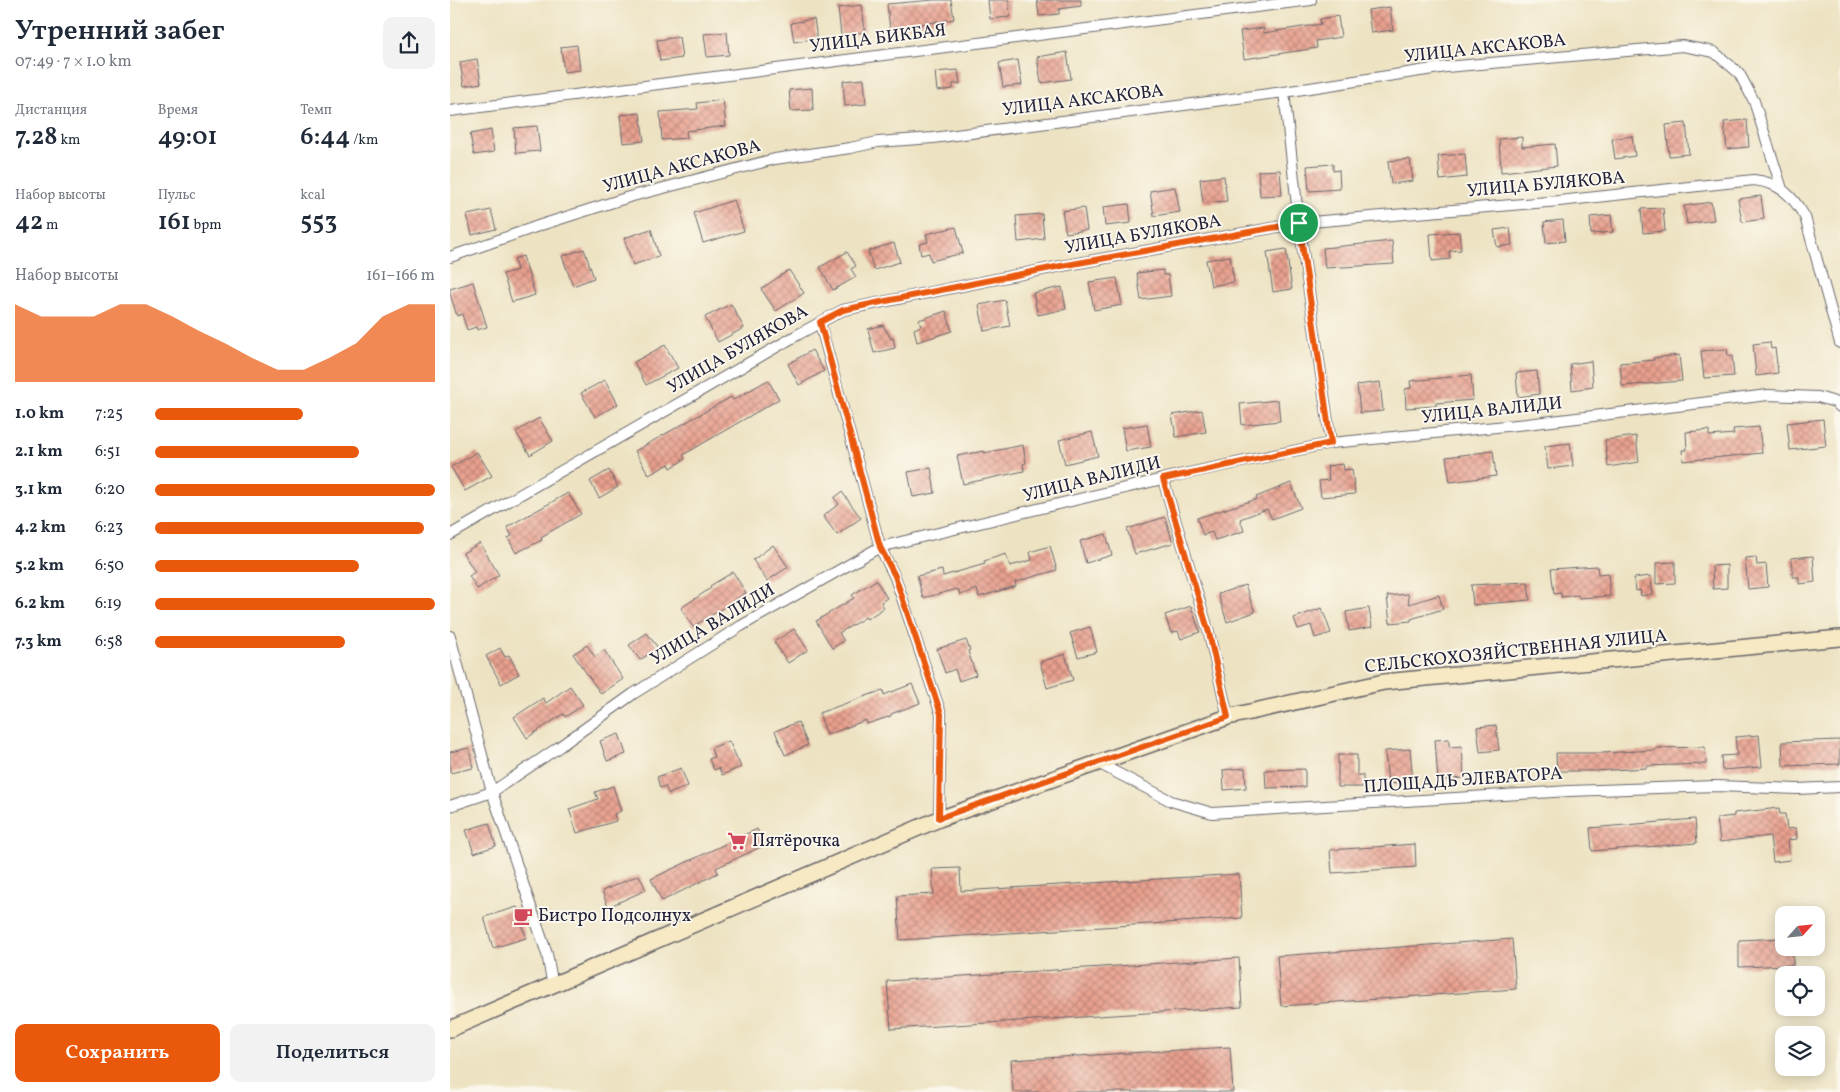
<!DOCTYPE html>
<html lang="ru">
<head>
<meta charset="utf-8">
<style>
	body { margin:0; font-family:Vollkorn,serif; background:#f2f2f3; color:#1f2937; height:100vh; display:flex; flex-direction:column; font-size:19px; white-space:nowrap }
	* { box-sizing:border-box; margin:0 }
	p { font-size:16px; color:#747a83 }
	.icon { flex:none; width:28px; height:28px; fill:none; stroke:currentColor; stroke-width:2; stroke-linecap:round; stroke-linejoin:round }
	.map { position:relative; flex:1; overflow:hidden }
	.side { display:flex; flex-direction:column; background:#fff; width:450px }
	.side>* { flex:none }
	.needle { width:32px; rotate:63deg }
	.buttons { position:absolute; left:1325px; top:906px; display:grid; gap:10px }
	.buttons a { display:grid; place-items:center; width:50px; height:50px; border-radius:10px; background:#fff; box-shadow:0 2px 12px #0003; font-size:25px }
	.pin { position:absolute; display:grid; place-items:center; width:42px; height:42px; color:#fff; margin:-21px; border:2px solid #fff; border-radius:50%; box-shadow:0 1px 5px #0007 }
	.round { display:grid; place-items:center; flex:none; width:52px; height:52px; border-radius:10px; background:#f2f2f3 }
	.headline { display:flex; align-items:center; justify-content:space-between; height:85px; padding:0 15px }
	h1 { font-size:28px; font-weight:600; line-height:38px }
	.stats { display:grid; grid-template-columns:repeat(3,1fr); gap:8px; height:85px; padding:5px 15px }
	.stats div { display:grid; align-content:center }
	.stats b { font-size:25px; font-weight:600 }
	.stats small { font-size:14px; font-weight:400 }
	.stats p { font-size:14px }
	.chart { height:140px; padding:10px 15px }
	.chart p { display:flex; justify-content:space-between }
	.chart svg { width:100%; height:90px; margin-top:5px; fill:#ea580c; opacity:.7 }
	.primary-button { display:flex; gap:10px; margin-top:auto; padding:10px 15px }
	.primary-button a { flex:1; height:58px; border-radius:10px; background:#ea580c; color:#fff; font-size:20px; font-weight:600; line-height:58px; text-align:center }
	.primary-button a+a { background:#f2f2f3; color:#1f2937 }
	ul { padding:0 15px; list-style:none; font-size:16px }
	li { display:grid; grid-template-columns:80px 60px 1fr; align-items:center; height:38px }
	li i { height:12px; border-radius:6px; background:#ea580c }
	main { display:flex; flex:1; min-height:0 }
	.map>svg:first-child { display:block }
	.building { fill:url(#building-cross-hatch) }
	.lines { fill:none; stroke-linecap:round; stroke-linejoin:round }
	.street-casing { stroke:#69666b; stroke-width:12 }
	.secondary-casing { stroke:#69666b; stroke-width:18 }
	.street { stroke:#fff; stroke-width:10 }
	.secondary { stroke:#f6e9c3; stroke-width:15 }
	.route-casing { stroke:#fff; stroke-width:10 }
	.route { stroke:#ea580c; stroke-width:6 }
	.labels { text-anchor:middle; dominant-baseline:central; stroke-width:4; stroke-linejoin:round; paint-order:stroke }
	.street-label { font-size:18px; fill:#22223b; stroke:#fbf7ec }
	.poi-label { font-size:18px; fill:#22223b; stroke:#fbf7ec; text-anchor:start }
</style>
</head>
<body>
<main>
<section class="side">
<div class="headline"><div><h1>Утренний забег</h1><p>07:49 · 7 × 1.0 km</p></div><a class="round"><svg class="icon" aria-label="share" viewBox="0 0 24 24"><path d="M12 15V3M7 8l5-5 5 5M5 13v7h14v-7"/></svg></a></div>
<div class="stats">
<div><p>Дистанция</p><b>7.28<small> km</small></b></div>
<div><p>Время</p><b>49:01</b></div>
<div><p>Темп</p><b>6:44<small> /km</small></b></div>
</div>
<div class="stats">
<div><p>Набор высоты</p><b>42<small> m</small></b></div>
<div><p>Пульс</p><b>161<small> bpm</small></b></div>
<div><p>kcal</p><b>553</b></div>
</div>
<div class="chart"><p><span>Набор высоты</span>161–166 m</p>
<svg viewBox="0 0 160 44" preserveAspectRatio="none"><path d="M0 44V6L10 12L20 12L30 12L40 6L50 6L60 12L70 19L80 25L90 32L100 38L110 38L120 32L130 25L140 12L150 6L160 6V44z"/></svg>
</div>
<ul>
<li><b>1.0 km</b>7:25<i style="width:53%"></i></li>
<li><b>2.1 km</b>6:51<i style="width:73%"></i></li>
<li><b>3.1 km</b>6:20<i style="width:100%"></i></li>
<li><b>4.2 km</b>6:23<i style="width:96%"></i></li>
<li><b>5.2 km</b>6:50<i style="width:73%"></i></li>
<li><b>6.2 km</b>6:19<i style="width:100%"></i></li>
<li><b>7.3 km</b>6:58<i style="width:68%"></i></li>
</ul>
<div class="primary-button"><a>Сохранить</a><a>Поделиться</a></div>
</section>
<div class="map">
<svg width="1390" height="1092" viewBox="0 0 1390 1092">
	<defs>
		<pattern id="building-cross-hatch" width="8" height="8" patternUnits="userSpaceOnUse" patternTransform="scale(1.25)"><rect width="8" height="8" fill="#e9a08e"/><path d="M0 0l8 8M0 8l8-8" fill="none" stroke="#bc8275"/></pattern>
	</defs>
	<rect width="100%" height="100%" fill="#fbf7ec"/>
	<filter id="ink" filterUnits="userSpaceOnUse"><feTurbulence type="fractalNoise" baseFrequency=".02" numOctaves="2"/><feDisplacementMap in="SourceGraphic" scale="10" xChannelSelector="R" yChannelSelector="G"/><feConvolveMatrix kernelMatrix="1 2 1 2 8 2 1 2 1" color-interpolation-filters="sRGB"/></filter>
	<filter id="wash" filterUnits="userSpaceOnUse"><feTurbulence type="fractalNoise" baseFrequency=".0096" numOctaves="4" result="noise"/><feDisplacementMap in="SourceGraphic" scale="20" xChannelSelector="R" yChannelSelector="G"/><feGaussianBlur stdDeviation="1.12" result="paint"/><feColorMatrix in="noise" values="0 0 0 0 0 0 0 0 0 0 0 0 0 0 0 0 0 1.4 0 .05"/><feComposite in="paint" operator="in"/></filter>
	<g filter="url(#wash)">
		<rect width="100%" height="100%" fill="#ede3c3"/>
		<g id="blocks">
			<path class="building" d="M484 0H501L504 19 440 29 437 4Z
				M538 0H559L560 17 540 19Z
				M587 0H631V6L609 9V14L589 16Z
				M412 5 415 32 391 35 388 8Z
				M940 7 943 30 921 33 918 10Z
				M888 16 891 37 866 41 867 48 794 59 790 31 813 28 814 33 871 24 870 19Z
				M364 19 367 38 344 42 341 23Z
				M277 32 279 55 257 57 254 34Z
				M229 37 232 58 210 61 207 40Z
				M127 45 130 70 114 72 111 47Z
				M617 52 621 79 591 83 587 57Z
				M27 59 31 83 14 86 10 62Z
				M568 60 572 85 553 87 549 63Z
				M508 70 510 84H503V89L487 91 485 72Z
				M414 79 416 104 395 106 393 81Z
				M362 88 363 110 341 111 339 90Z
				M273 100 276 126 236 131 237 138 212 140 210 112 248 109 247 103Z
				M190 113 194 141 173 143 170 115Z
				M1297 120 1299 147 1277 149 1274 122Z
				M1236 123 1239 154 1219 156 1216 125Z
				M87 126 90 151 66 153 64 128Z
				M41 130 44 152 24 155 20 134Z
				M1182 136 1185 156 1165 159 1162 139Z
				M1072 137V147L1105 144 1107 166 1051 172 1049 139Z
				M1015 154 1017 177 990 180 988 156Z
				M960 159 963 181 941 184 938 161Z
				M883 164V171L889 170 890 189 859 191 857 166Z
				M830 170 832 195 810 196 808 171Z
				M774 176 777 201 753 203 750 179Z
				M725 187 730 212 704 216 700 191Z
				M1311 196 1314 219 1292 222 1288 199Z
				M284 200 294 231 253 243 244 213Z
				M1261 202 1264 220 1237 224 1234 206Z
				M679 204 681 223 655 226 653 207Z
				M634 208 637 230 616 233 612 211Z
				M1213 208 1215 231 1193 233 1191 209Z
				M41 210 46 229 22 235 17 215Z
				M592 214 594 239 568 242 566 216Z
				M1161 215 1163 232 1141 234 1140 217Z
				M1113 220 1115 241 1096 243 1094 222Z
				M506 227 513 253 481 261 479 253 471 255 469 244 478 242 476 234Z
				M1060 228 1062 245 1047 247 1044 230Z
				M201 229 209 256 183 265 174 238Z
				M1009 232 1011 250 999 251 1000 259 982 261 980 234Z
				M942 241 944 264 875 268 873 248Z
				M444 243 450 262 424 270 418 251Z
				M134 249 144 278 123 286 112 256Z
				M836 249 842 289 823 292 817 252Z
				M397 252 406 266 401 269 406 277 383 290 370 267Z
				M73 256 85 295 62 302 53 274 67 270 64 259Z
				M780 256 784 282 761 286 756 260Z
				M339 270 354 293 326 311 311 289Z
				M713 270V275H718L721 296 691 300 687 273Z
				M667 278 672 305 644 310 639 282Z
				M23 282 37 327 27 330 26 327 17 330 12 314 7 316 0 294V289Z
				M612 287 616 309 588 315 583 293Z
				M555 300 560 326 534 331 529 305Z
				M281 304 294 328 268 342 255 317Z
				M496 311 502 331 467 342 464 329 471 326 469 320Z
				M433 325 441 339 443 338 445 348 424 353 418 329Z
				M1320 342 1321 349 1325 348 1328 373 1306 376 1303 344Z
				M215 345 228 368 196 385 184 362Z
				M1277 349 1278 356H1282L1284 376 1254 378 1251 351Z
				M362 350 374 371 349 385 338 364Z
				M1229 355 1232 381 1172 386 1170 363 1204 360 1203 358Z
				M1141 361 1143 387 1122 390 1120 364Z
				M1087 371 1089 394 1068 397 1066 373Z
				M1021 375 1023 400 986 403V406L956 408 955 389 961 388 960 381Z
				M155 380 168 404 145 417 131 393Z
				M318 380 329 399 233 455 235 459 221 468 219 464 199 475 185 451 281 397 283 400Z
				M930 382 933 411 910 413 907 385Z
				M828 400 830 421 792 425 790 404Z
				M752 410 756 432 726 437 722 415Z
				M89 418 103 441 80 455 66 432Z
				M1373 419 1376 446 1340 450 1337 423Z
				M697 424 701 447 676 451 672 428Z
				M1309 427 1312 453 1233 461 1232 450H1237L1236 432 1259 430V436L1284 434 1283 429Z
				M642 432 648 456 615 464 609 440Z
				M1186 436 1189 462 1158 467 1155 440Z
				M1120 443 1123 466 1098 469 1095 446Z
				M573 445 576 463 573 464 574 471 513 484 507 456 534 451V453Z
				M1043 451 1046 476 1000 482 996 457Z
				M27 452 42 476 15 491 1 467Z
				M893 464 894 470 902 469 905 494 871 497 869 481 879 480 877 466Z
				M481 468 485 493 463 497 458 472Z
				M159 470 168 487 149 498 140 481Z
				M841 483 851 508 822 519 817 509 790 519 794 531 765 540 762 532 753 535 747 518 807 499 806 497Z
				M392 492 411 518 387 535 373 516 389 504 384 498Z
				M118 493 131 514 91 537 92 540 66 553 58 538 62 536 57 527Z
				M715 517 723 543 685 554 677 529Z
				M656 534 662 555 636 563 630 541Z
				M30 543 49 575 27 589 19 576 25 572 13 553Z
				M323 545 338 567 317 581 303 560Z
				M600 546 607 570 565 582 566 586 529 597 527 589 510 595 508 589 473 598 467 576 492 570 493 576 535 564 534 561 556 554 560 566 582 560 580 552Z
				M1363 556 1365 582 1349 584V577H1343L1341 558Z
				M1306 557 1307 565 1316 564 1318 587 1298 589 1295 558Z
				M1225 562V583L1206 584V563Z
				M1277 565V588L1263 589 1262 566Z
				M1147 566 1148 574 1158 573 1160 596 1129 598 1128 595 1111 597V593L1104 594 1101 569Z
				M283 572 296 593 243 627 231 608 261 588 260 586Z
				M1200 576 1203 594 1191 596 1190 590 1186 591 1184 578Z
				M426 580 437 598 431 602 434 608 417 619 416 617 389 633 394 641 382 648 366 621 404 598 402 595Z
				M1078 582 1080 600 1023 605 1021 585Z
				M795 585 805 612 777 622 768 594Z
				M958 594 959 604 989 595 993 609 961 619V621L940 623 937 596Z
				M741 606 750 632 731 639 728 631 721 633 715 615Z
				M872 608 881 633 865 638 861 625 848 629 844 618Z
				M919 608 922 627 899 631 896 612Z
				M640 627 647 652 628 657 620 633Z
				M344 629 358 650 338 663 324 642Z
				M197 633 208 648 190 660 179 645Z
				M516 640 520 650 518 651 526 675 509 681 505 669 495 673 487 649Z
				M137 645 145 657 154 650 173 679 151 694 123 654Z
				M50 648 55 657 59 655 69 674 51 684 36 656Z
				M615 654 623 680 597 688 590 662Z
				M462 684 470 703 441 714V716L417 724 416 720 377 735 369 713 433 690 434 695Z
				M120 686 133 705 115 717 113 714 77 738 64 717 93 698 96 703Z
				M348 722 358 745 335 755 325 731Z
				M1046 725 1049 750 1030 752 1027 727Z
				M169 734 176 754 157 761 150 741Z
				M1309 735 1312 767 1272 770 1271 756 1287 755 1285 737Z
				M999 739V747L1012 746 1014 778 988 780 985 740Z
				M1390 740V764L1333 766 1332 742Z
				M279 741 291 767 272 775 269 768 264 770 259 759 264 757 261 748Z
				M1255 747 1256 764 1196 766 1197 768 1145 771H1107L1106 753H1152L1206 750V748Z
				M19 748 23 768 0 773V752Z
				M960 749 963 782 938 784 935 751Z
				M888 755H907V775H913V787H888Z
				M231 768 238 786 219 794 215 786 210 788 207 777Z
				M795 768 796 788 774 790 773 770Z
				M855 769V787L816 788 815 770Z
				M163 786 171 811 164 814 166 821 127 833 119 809 148 799 145 792Z
				M1329 808 1330 814H1335L1337 829 1346 828 1347 839 1338 840 1340 860 1323 862 1320 836 1270 842 1267 818 1284 816V813Z
				M1245 819 1247 843 1142 851 1140 828Z
				M39 823 46 846 24 853 16 830Z
				M307 829 315 845 266 868 268 873 212 901 201 879Z
				M965 844 966 867 882 873 880 850Z
				M510 868 511 891 789 874 792 918 450 940 447 896 484 894 482 869Z
				M189 875 196 890 158 907 152 891Z
				M67 907 76 938 43 948 34 917Z
				M1334 938V948H1343V965L1289 967V940Z
				M1062 939 1066 989 831 1006 827 956Z
				M789 958 792 1007 441 1029 437 981Z
				M780 1047 783 1092H563L561 1060Z"/>
		</g>
	</g>
	<g filter="url(#ink)">
		<use href="#blocks" fill-opacity="0" stroke="#69666b" stroke-width="1"/>
		<g class="lines">
			<g class="street-casing">
				<path id="street" d="M834 92 849 223 881 443
					M0 111 861 0
					M0 257 91 225 179 197 325 159 400 148 428 142 483 138 834 92 996 67 1233 46 1264 52 1289 73 1304 101 1332 189
					M370 323 430 547 445 577 491 714 489 819
					M713 479 759 633 778 717
					M0 535 349 334 393 310 606 267 849 223 1109 201 1304 180C1330 183 1342 195 1355 217L1390 343
					M0 636 42 792 97 954 103 986
					M648 763 721 801 762 813 1119 791 1266 786 1347 789 1390 787
					M0 806 42 792 109 747 183 694 291 626 430 547 729 475 881 443 1077 424 1318 395 1368 397 1385 402 1390 407"/>
			</g>
			<g class="secondary-casing">
				<path id="secondary" d="M0 1029 489 819 778 717 934 682 1390 638"/>
			</g>
			<use href="#street" class="street"/>
			<use href="#secondary" class="secondary"/>
		</g>
	</g>
	<g class="lines" filter="url(#ink)">
		<g class="route-casing">
			<path id="route" d="M849 223 881 443 713 479 759 633 778 717 489 818 491 714 445 576 430 547 370 322 393 310 431 302 606 267Z"/>
		</g>
		<use href="#route" class="route"/>
	</g>
	<defs>
		<g id="supermarket-bare" transform="scale(1.5)"><path d="M-6-5.5h2.5l.6 2H6L4.5 2H-2.5L-4.4-4H-6ZM-1.5 3.2a1.3 1.3 0 1 0 .1 0ZM3 3.2a1.3 1.3 0 1 0 .1 0Z" fill="#d1495b" stroke="#fbf7ec" stroke-width="2.5" paint-order="stroke"/></g>
		<g id="cafe-bare" transform="scale(1.5)"><path d="M-5.5-4.5H6V0H3Q3 3.5 0 3.5H-2.5Q-5.5 3.5-5.5 0ZM3-3.2v2h1.7v-2ZM-6 4.5H4V6H-6Z" fill="#d1495b" stroke="#fbf7ec" stroke-width="2.5" paint-order="stroke"/></g>
	</defs>
	<g fill-rule="evenodd">
		<use href="#supermarket-bare" x="287" y="841"/>
		<use href="#cafe-bare" x="73" y="916"/>
	</g>
	<g class="labels">
		<g class="street-label">
			<text transform="translate(428 39) rotate(-7)">УЛИЦА БИКБАЯ</text>
			<text transform="translate(1035 49) rotate(-6)">УЛИЦА АКСАКОВА</text>
			<text transform="translate(633 101) rotate(-7)">УЛИЦА АКСАКОВА</text>
			<text transform="translate(232 167) rotate(-15)">УЛИЦА АКСАКОВА</text>
			<text transform="translate(1096 185) rotate(-5)">УЛИЦА БУЛЯКОВА</text>
			<text transform="translate(693 235) rotate(-10)">УЛИЦА БУЛЯКОВА</text>
			<text transform="translate(288 350) rotate(-30)">УЛИЦА БУЛЯКОВА</text>
			<text transform="translate(1042 411) rotate(-6)">УЛИЦА ВАЛИДИ</text>
			<text transform="translate(642 480) rotate(-14)">УЛИЦА ВАЛИДИ</text>
			<text transform="translate(263 625) rotate(-31)">УЛИЦА ВАЛИДИ</text>
			<text transform="translate(1066 652) rotate(-6)">СЕЛЬСКОХОЗЯЙСТВЕННАЯ УЛИЦА</text>
			<text transform="translate(1013 781) rotate(-4)">ПЛОЩАДЬ ЭЛЕВАТОРА</text>
		</g>
		<g class="poi-label">
			<text x="302" y="841">Пятёрочка</text>
			<text x="88" y="916">Бистро Подсолнух</text>
		</g>
	</g>
</svg>
<div class="buttons">
<a><svg class="needle" viewBox="-14 -14 28 28"><path d="M0-13l5 13h-10z" fill="#e53935"/><path d="M0 13l5-13h-10z" fill="#747a83"/></svg></a>
<a><svg class="icon" aria-label="locate" viewBox="0 0 24 24"><circle cx="12" cy="12" r="6"/><path d="M12 2v4M12 18v4M2 12h4M18 12h4"/></svg></a>
<a><svg class="icon" aria-label="layers" viewBox="0 0 24 24"><path d="M12 4l9 5-9 5-9-5zM3 14l9 5 9-5"/></svg></a>
</div>
<div class="pin" style="left:849px;top:223px;background:#1e9e55"><svg class="icon" aria-label="arrive" viewBox="0 0 24 24"><path d="M6 21V4h12l-3 4 3 4H6"/></svg></div>
</div>
</main>
</body>
</html>
